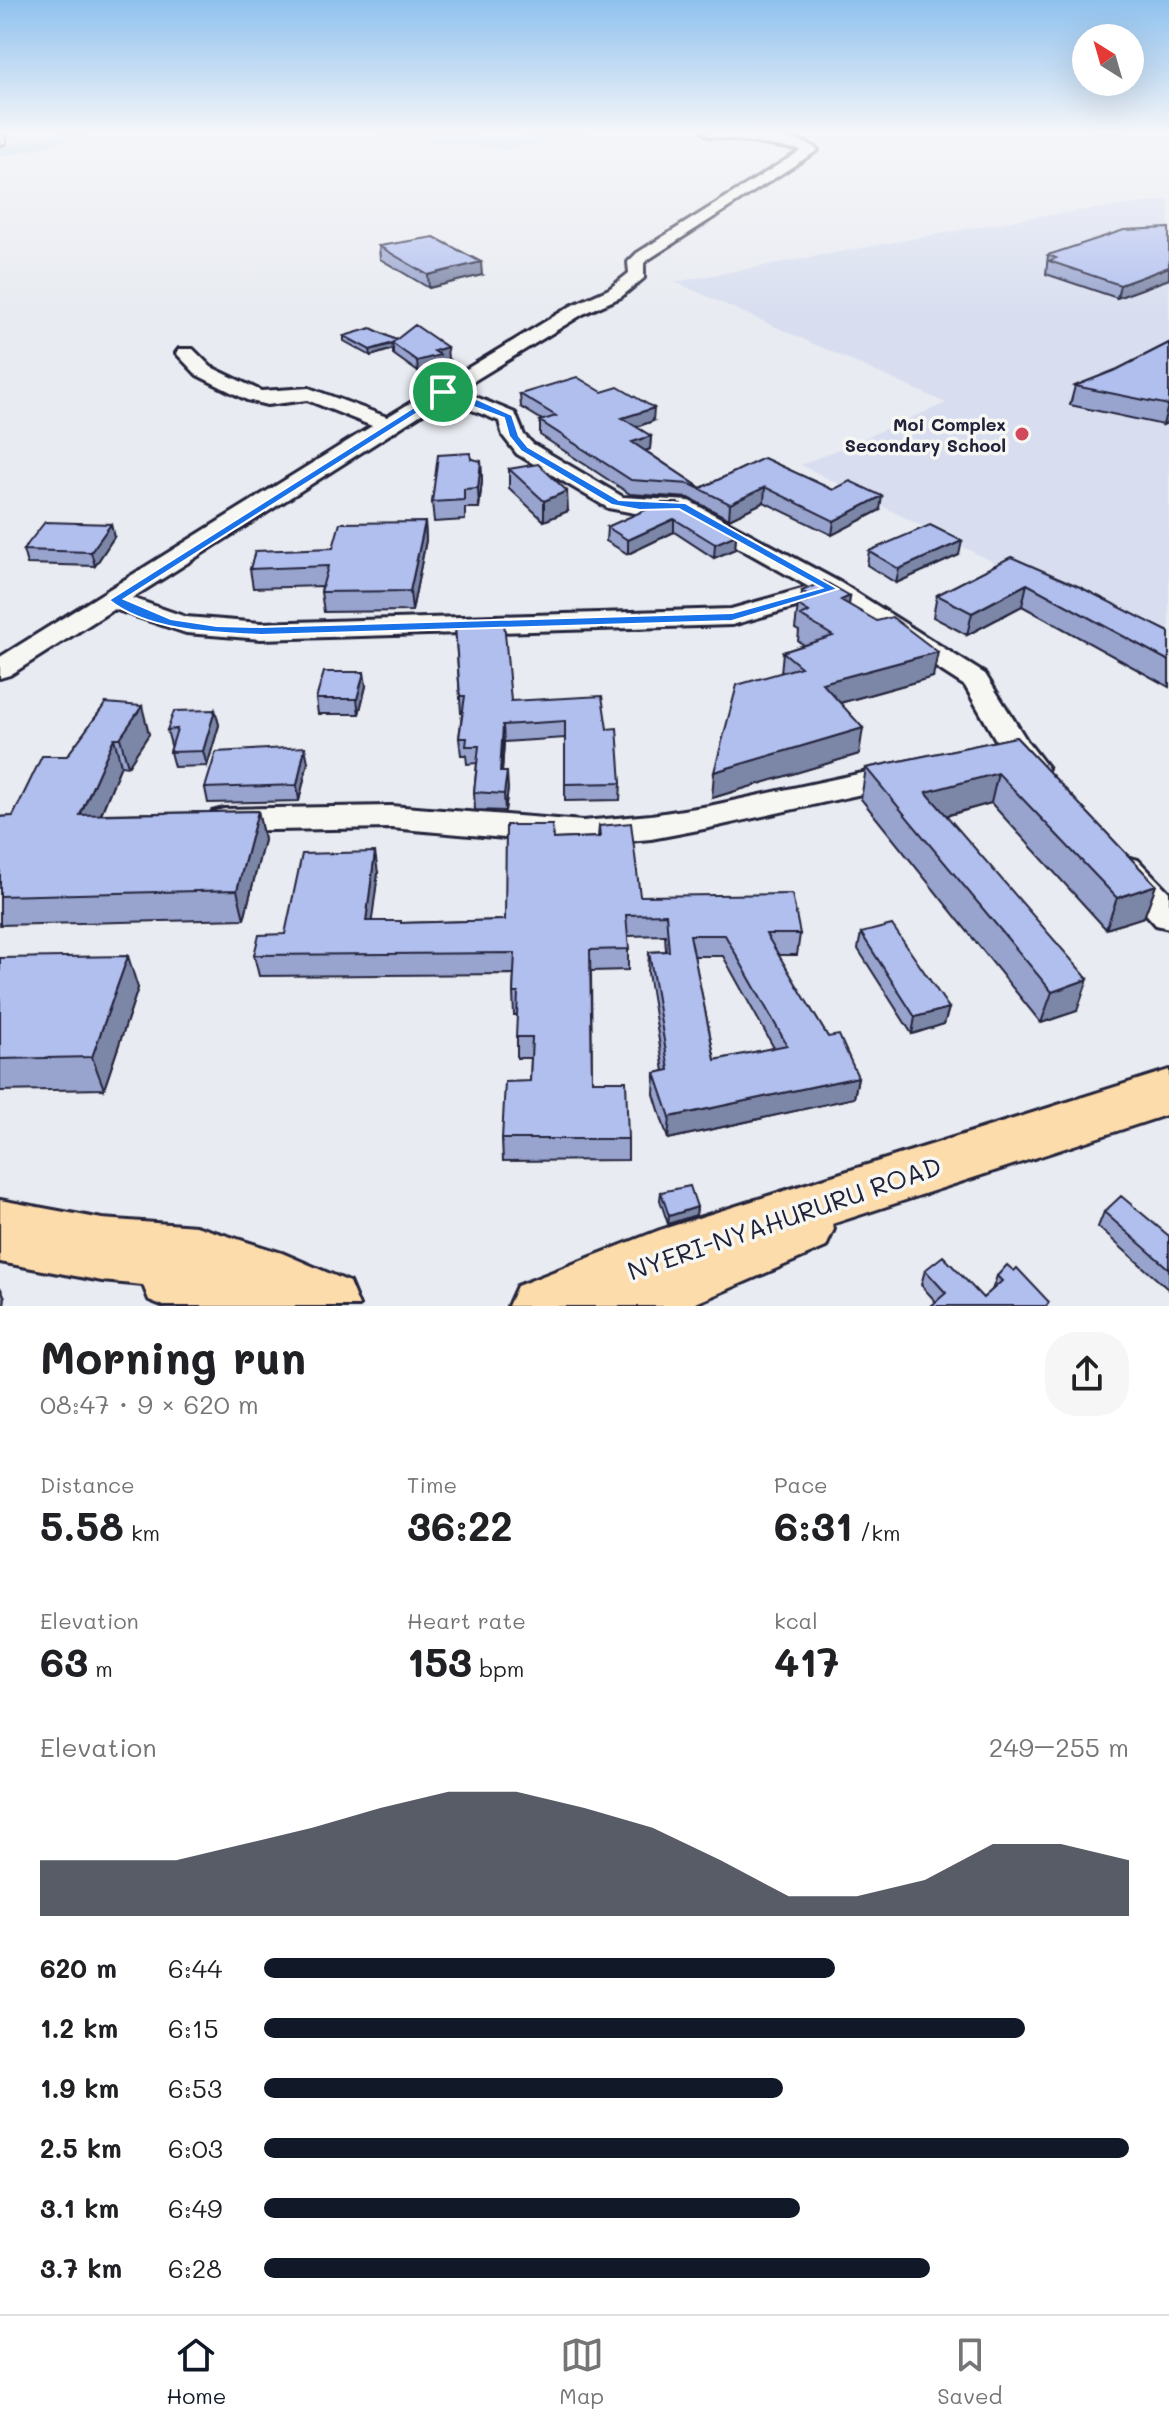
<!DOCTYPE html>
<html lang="en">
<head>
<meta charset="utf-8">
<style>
	body { margin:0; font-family:Mali,sans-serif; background:#f6f6f6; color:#202124; height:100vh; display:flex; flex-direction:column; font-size:30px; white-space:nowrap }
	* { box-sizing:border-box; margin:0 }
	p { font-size:26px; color:#757577 }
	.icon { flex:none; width:44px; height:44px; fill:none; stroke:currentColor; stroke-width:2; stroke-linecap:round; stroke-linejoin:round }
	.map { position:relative; height:1306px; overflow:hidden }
	.sheet { display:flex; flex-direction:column; background:#fff; flex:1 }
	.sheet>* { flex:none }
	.needle { width:52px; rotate:323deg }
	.fabs { position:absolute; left:1072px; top:24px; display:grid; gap:16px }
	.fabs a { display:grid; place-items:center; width:72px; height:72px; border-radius:50%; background:#fff; box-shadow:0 8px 32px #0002; font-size:40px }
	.pin { position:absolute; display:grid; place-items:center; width:68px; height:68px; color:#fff; margin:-34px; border:4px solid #fff; border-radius:50%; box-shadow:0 2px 8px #0007 }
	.round { display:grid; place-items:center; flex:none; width:84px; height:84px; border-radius:32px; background:#f6f6f6 }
	.overview { display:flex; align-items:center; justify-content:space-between; height:136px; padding:0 40px }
	h1 { font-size:44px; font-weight:700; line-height:60px }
	.stats { display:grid; grid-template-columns:repeat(3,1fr); gap:12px; height:136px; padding:8px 40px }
	.stats div { display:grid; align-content:center }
	.stats b { font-size:40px; font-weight:700 }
	.stats small { font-size:22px; font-weight:400 }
	.stats p { font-size:22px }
	.chart { height:224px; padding:16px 40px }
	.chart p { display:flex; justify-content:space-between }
	.chart svg { width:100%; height:144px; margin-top:8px; fill:#111827; opacity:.7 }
	ul { padding:0 40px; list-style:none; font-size:26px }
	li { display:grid; grid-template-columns:128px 96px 1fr; align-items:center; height:60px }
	li i { height:20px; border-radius:10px; background:#111827 }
	.menu { display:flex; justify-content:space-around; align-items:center; height:112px; border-top:2px solid #e0e0e0; background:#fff; font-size:22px; color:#757577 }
	.menu a { display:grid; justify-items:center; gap:4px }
	.menu .active { color:#111827 }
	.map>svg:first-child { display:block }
	.built { fill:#d8def0 }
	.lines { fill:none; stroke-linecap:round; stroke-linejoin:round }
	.river { fill:#abd5f6; fill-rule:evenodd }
	.minor-casing { stroke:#22223b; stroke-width:6 }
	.major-casing { stroke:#22223b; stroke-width:6 }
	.highway-casing { stroke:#22223b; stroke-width:6 }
	.minor { fill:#f6f6f2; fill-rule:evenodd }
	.major { fill:#fddcac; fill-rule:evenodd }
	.highway { fill:#fddcac; fill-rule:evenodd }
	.wall { fill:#98a4ce; stroke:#22223b; stroke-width:2; fill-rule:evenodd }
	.shaded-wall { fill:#7c86a7; stroke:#22223b; stroke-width:2 }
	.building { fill:#b1bfef; stroke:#22223b; stroke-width:2; fill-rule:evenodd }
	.route { fill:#1a73e8; stroke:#fff; stroke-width:2; fill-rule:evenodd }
	.poi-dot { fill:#d1495b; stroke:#f6f6f2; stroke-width:3 }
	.labels { text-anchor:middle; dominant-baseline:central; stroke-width:7; stroke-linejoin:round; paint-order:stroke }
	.far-poi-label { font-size:18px; font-weight:bold; fill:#22223b; stroke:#f6f6f2; text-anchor:end }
	.near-street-label { font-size:26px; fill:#22223b; stroke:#f6f6f2 }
</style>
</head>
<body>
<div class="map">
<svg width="1169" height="1306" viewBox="0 0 1169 1306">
	<rect width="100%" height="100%" fill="#e8ebf1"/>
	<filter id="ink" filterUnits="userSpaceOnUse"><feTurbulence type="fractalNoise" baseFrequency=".0125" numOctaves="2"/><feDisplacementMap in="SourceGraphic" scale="16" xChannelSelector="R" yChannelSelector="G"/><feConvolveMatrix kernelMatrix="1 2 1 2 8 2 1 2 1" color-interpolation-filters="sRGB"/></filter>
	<g filter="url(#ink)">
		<path class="built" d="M1169 200V651L801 465 946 403 675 282 1038 216Z"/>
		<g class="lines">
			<path class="river" d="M62 132H95L92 136 0 157V145Z
				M373 132H437L507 139 548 132H590L581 137 507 149 382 137Z"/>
			<g class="minor-casing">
				<path id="minor" d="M703 132C731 132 797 132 818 150L649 259 644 263V278L621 297 583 314 459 390 515 413 524 435 533 444 623 497 689 501 841 583 985 674 1027 741 1048 768 1043 775 1032 778 1021 775 1000 747 965 686 828 598 732 625 261 639 186 633 114 609 10 675 0 678V657L372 426 307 400 267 405 247 400 197 375 176 353 179 349H193L211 367 261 391 309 388 387 417 571 306 609 289 629 273 628 262 637 253 802 150 709 136ZM445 399 499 421 503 436 517 454 608 508 640 514 677 513 809 587 731 609 261 623 186 617 132 598Z
					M0 135 5 137V143L0 144Z
					M900 765 911 769 916 776 911 783 709 828 651 839 583 845 391 828 224 831 212 828 208 820 212 812 224 809 391 806 583 821 651 815 709 806Z
					M1126 857 1138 860 1169 892V928L1156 925 1114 878 1109 869 1114 860Z"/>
			</g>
			<g class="major-casing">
				<path id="major" d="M1169 1070V1114L832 1224 834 1229 826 1247 689 1306H508L517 1286 660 1230Z"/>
			</g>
			<g class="highway-casing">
				<path id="highway" d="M0 1200 102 1219 196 1226 282 1253 349 1282 359 1306H164L149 1300 143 1285 102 1281 0 1262Z"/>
			</g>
			<use href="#minor" class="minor"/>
			<use href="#major" class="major"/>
			<use href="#highway" class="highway"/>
		</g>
		<path class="wall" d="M1169 228V279L1117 298 1046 274 1048 255Z
			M379 246 482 275 429 288 380 259Z
			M344 336 396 340 448 359 440 361V366L418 372 393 354V349L371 356 344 341Z
			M1169 343V422L1163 425 1070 405 1075 386 1118 369Z
			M520 394 653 421 636 427 651 436 650 449 646 451 701 488 764 458 833 490 880 510 832 535 764 502 729 519 689 498 630 494 540 435V421L542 420 521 407Z
			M471 459 481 461 482 481 479 508H465V520L434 522 432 502Z
			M509 469 568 511 544 521 509 488Z
			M677 503 736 535 735 549 714 558 674 532 628 554 606 541 607 527Z
			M425 522 426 540 412 611 324 612 321 592 322 586 253 588 250 569 333 548Z
			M114 537 95 566 27 564 23 550Z
			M869 551 959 555 896 583 867 565Z
			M1011 557 1169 632V687L1022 606 967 635 933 617 937 595Z
			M802 591 850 596 849 605 933 677 840 703 859 754 712 798 781 673 783 652 804 645 798 641 799 631 795 629 798 605 801 603Z
			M455 625 511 701 607 729 621 783 620 800 565 801V738L504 742 502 772 508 789 505 811 475 810 474 792 477 763 467 764 466 755H461L459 738 462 713H461Z
			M366 686 359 714H318L316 699Z
			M106 703 149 734 128 766 121 765 101 814 258 811 264 840 244 919 0 925V817L13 816 67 756Z
			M215 710 219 725 207 766 174 767 170 752 172 745H171L167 730Z
			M1016 737 1156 885 1144 917 1106 929 991 803 946 816 1077 1011 1041 1023 861 799 866 768Z
			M308 762 299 801 208 803 205 788Z
			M599 826 640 896 800 934 797 955H778L828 1037 858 1077 854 1098 668 1139 654 1094 655 1073 664 1071 648 973 649 952 666 951 665 935 628 936V970L591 971 592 1081 628 1139V1160L503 1161 502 1139 530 1081 531 1058H517V1015H514L513 993 514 974 259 976 254 955 378 873 371 921 401 923 505 920 553 839 598 837ZM694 956H723L774 1048 715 1060Z
			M861 933 949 1008 944 1024 912 1034 858 949Z
			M0 958 138 988 104 1089 0 1091Z
			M661 1192 697 1207 696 1215 668 1224 660 1200Z
			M1104 1212 1169 1236V1290L1098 1227Z
			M925 1270 983 1298 992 1290 997 1276 1049 1302H936L921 1285Z"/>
		<path class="shaded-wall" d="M481 262 482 275 429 288 428 275Z
			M1169 267V279L1117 298 1120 285Z
			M392 344 393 349 371 356 370 350Z
			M447 347 448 359 440 361V366L418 372 417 361 434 351Z
			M1169 405V422L1163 425 1168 405Z
			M654 408 653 421 622 432V418Z
			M651 436 650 449 632 456V442Z
			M481 461 482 481 479 508 478 488Z
			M765 487 764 502 729 519 730 504Z
			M567 491 568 511 544 521V501Z
			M882 496 880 510 832 535 834 521Z
			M674 519V532L628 554V540Z
			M425 522 426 540 412 611 410 591Z
			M111 524 114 537 95 566 91 552Z
			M736 535 735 549 714 558 715 544Z
			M962 541 959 555 896 583 899 569Z
			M1027 584 1022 606 967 635 972 613Z
			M850 596 847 620 841 600Z
			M938 652 933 677 818 709 822 683Z
			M364 672 366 686 359 714 357 699Z
			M142 706 149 734 128 766 120 738Z
			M215 710 219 725 207 766 203 751Z
			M503 725 504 742 501 789 500 772Z
			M863 728 859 754 712 798 714 772Z
			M114 738 121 765 89 843 80 815Z
			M305 747 308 762 299 801 297 785Z
			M507 772 508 789 505 811 504 794Z
			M998 773 991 803 920 823 926 792Z
			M258 811 264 840 244 919 237 890Z
			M375 852 378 873 369 942 366 921Z
			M1156 885 1144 917 1106 929 1117 898Z
			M128 956 138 988 104 1089 92 1057Z
			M1088 979 1077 1011 1041 1023 1052 992Z
			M949 1008 944 1024 912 1034 915 1017Z
			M858 1077 854 1098 668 1139 670 1117Z
			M697 1207 696 1215 668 1224 669 1216Z
			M0 1287 5 1297 4 1306H0Z"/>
		<path class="building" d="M1169 228V267L1120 285 1049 261 1056 258 1048 255 1124 230Z
			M434 237 481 262 428 275 379 246Z
			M415 325 447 347 434 351 440 355 417 361 392 343Z
			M371 328 396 340 392 343H393L370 350 344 336Z
			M1169 343V405L1075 386 1118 369Z
			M577 377 602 392 618 387 654 408 622 418 651 436 632 442 701 488 764 458 833 490 850 481 882 496 834 521 765 487 730 504 690 484 631 480 540 421 556 416 520 394Z
			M470 453 471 459 481 461 478 488 464 489V500L432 502 438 455Z
			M538 464 567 491 544 501 509 469Z
			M661 503H677L736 535 715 544 674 519 628 540 607 527Z
			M45 522 111 524 91 552 23 550Z
			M425 522 410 591 321 592 328 566 250 569 255 551 333 548 340 523Z
			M930 525 962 541 899 569 869 551Z
			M1011 557 1080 587 1169 632V661L1027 584 972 613 937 595Z
			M824 581 850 596 841 600 877 621 892 617 938 652 822 683 863 728 714 772 737 685 801 667 783 652 833 636 801 616 809 612 798 605 813 598 802 591Z
			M504 621 511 701 602 696 607 729 617 728 621 783 565 784V721L503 725 500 772H507L504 794 474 792 479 746H466L467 738H459L465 696H460L455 625Z
			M324 672H364L357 699H316Z
			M106 703 142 706 120 738H114L80 815 258 811 237 890 0 896V817L13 816 42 756H67Z
			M215 710 203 751 170 752 177 729 167 730 174 711Z
			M1016 737 1156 885 1117 898 998 773 926 792 1088 979 1052 992 866 768Z
			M305 747 297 785 205 788 216 752Z
			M631 823 640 896 792 894 800 934H766L828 1037 839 1035 858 1077 670 1117 655 1073 669 1070 649 952 669 951 666 914 626 915 629 949 590 950 592 1081H626L628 1139H502L505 1082 530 1081 532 1037H516L518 993H513L515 953 254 955 259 935 285 934 302 854 375 852 366 921H401V923L505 920 506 825H552L553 839 600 837 599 826ZM690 935H725L787 1045 715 1060Z
			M892 925 949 1008 915 1017 861 933Z
			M128 956 92 1057 0 1059V958Z
			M690 1186 697 1207 669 1216 661 1192Z
			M1121 1196 1169 1236V1269L1104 1212Z
			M943 1256 983 1298 1002 1281 997 1276 1007 1265 1014 1271 1017 1268 1049 1302 1046 1306H931L946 1293 925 1270Z"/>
	</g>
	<linearGradient id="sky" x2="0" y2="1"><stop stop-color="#8fc1ee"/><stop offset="0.42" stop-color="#f5f6f9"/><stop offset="1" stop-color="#f5f6f9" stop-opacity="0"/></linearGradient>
	<rect width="1169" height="315" fill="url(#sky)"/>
	<path class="route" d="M443 389 479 400 512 415 519 436 528 447 619 500 685 503 838 589 732 621 261 635C214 633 147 631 109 600ZM444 396 504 418 509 436 521 451 612 505 640 510 679 509 822 588 732 613 261 627 217 626 171 619 124 599Z"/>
	<circle class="poi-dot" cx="1022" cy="434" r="8"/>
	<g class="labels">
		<g class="far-poi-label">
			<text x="1006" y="424">Moi Complex<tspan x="1006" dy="21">Secondary School</tspan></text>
		</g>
		<g class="near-street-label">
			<text transform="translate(784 1218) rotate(-19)">NYERI-NYAHURURU ROAD</text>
		</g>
	</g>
</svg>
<div class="fabs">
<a><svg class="needle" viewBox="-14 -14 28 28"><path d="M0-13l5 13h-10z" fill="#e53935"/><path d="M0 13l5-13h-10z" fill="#757577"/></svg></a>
</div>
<div class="pin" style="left:443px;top:392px;background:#1e9e55"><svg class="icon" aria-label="arrive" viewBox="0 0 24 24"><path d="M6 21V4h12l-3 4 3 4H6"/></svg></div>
</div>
<section class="sheet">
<div class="overview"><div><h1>Morning run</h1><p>08:47 · 9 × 620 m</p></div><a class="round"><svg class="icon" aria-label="share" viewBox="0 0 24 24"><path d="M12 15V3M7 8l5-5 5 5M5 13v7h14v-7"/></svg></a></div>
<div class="stats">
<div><p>Distance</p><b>5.58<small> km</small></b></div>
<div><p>Time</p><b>36:22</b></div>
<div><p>Pace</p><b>6:31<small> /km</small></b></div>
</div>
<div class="stats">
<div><p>Elevation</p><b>63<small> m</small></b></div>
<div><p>Heart rate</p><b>153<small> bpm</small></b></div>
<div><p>kcal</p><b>417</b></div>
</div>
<div class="chart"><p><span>Elevation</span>249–255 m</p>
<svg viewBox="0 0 160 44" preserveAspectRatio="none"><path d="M0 44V27L10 27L20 27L30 22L40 17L50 11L60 6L70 6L80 11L90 17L100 27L110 38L120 38L130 33L140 22L150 22L160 27V44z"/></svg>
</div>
<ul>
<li><b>620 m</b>6:44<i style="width:66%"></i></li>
<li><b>1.2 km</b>6:15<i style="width:88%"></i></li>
<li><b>1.9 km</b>6:53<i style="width:60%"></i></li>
<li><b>2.5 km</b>6:03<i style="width:100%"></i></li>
<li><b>3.1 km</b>6:49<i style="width:62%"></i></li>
<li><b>3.7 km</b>6:28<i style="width:77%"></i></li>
</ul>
</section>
<nav class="menu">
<a class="active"><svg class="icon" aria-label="home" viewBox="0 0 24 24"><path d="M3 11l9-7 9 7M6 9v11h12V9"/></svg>Home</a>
<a><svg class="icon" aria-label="map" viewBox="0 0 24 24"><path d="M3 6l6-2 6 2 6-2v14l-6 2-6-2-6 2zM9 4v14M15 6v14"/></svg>Map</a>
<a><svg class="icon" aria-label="saved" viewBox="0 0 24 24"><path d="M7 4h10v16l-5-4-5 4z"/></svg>Saved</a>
</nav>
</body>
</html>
